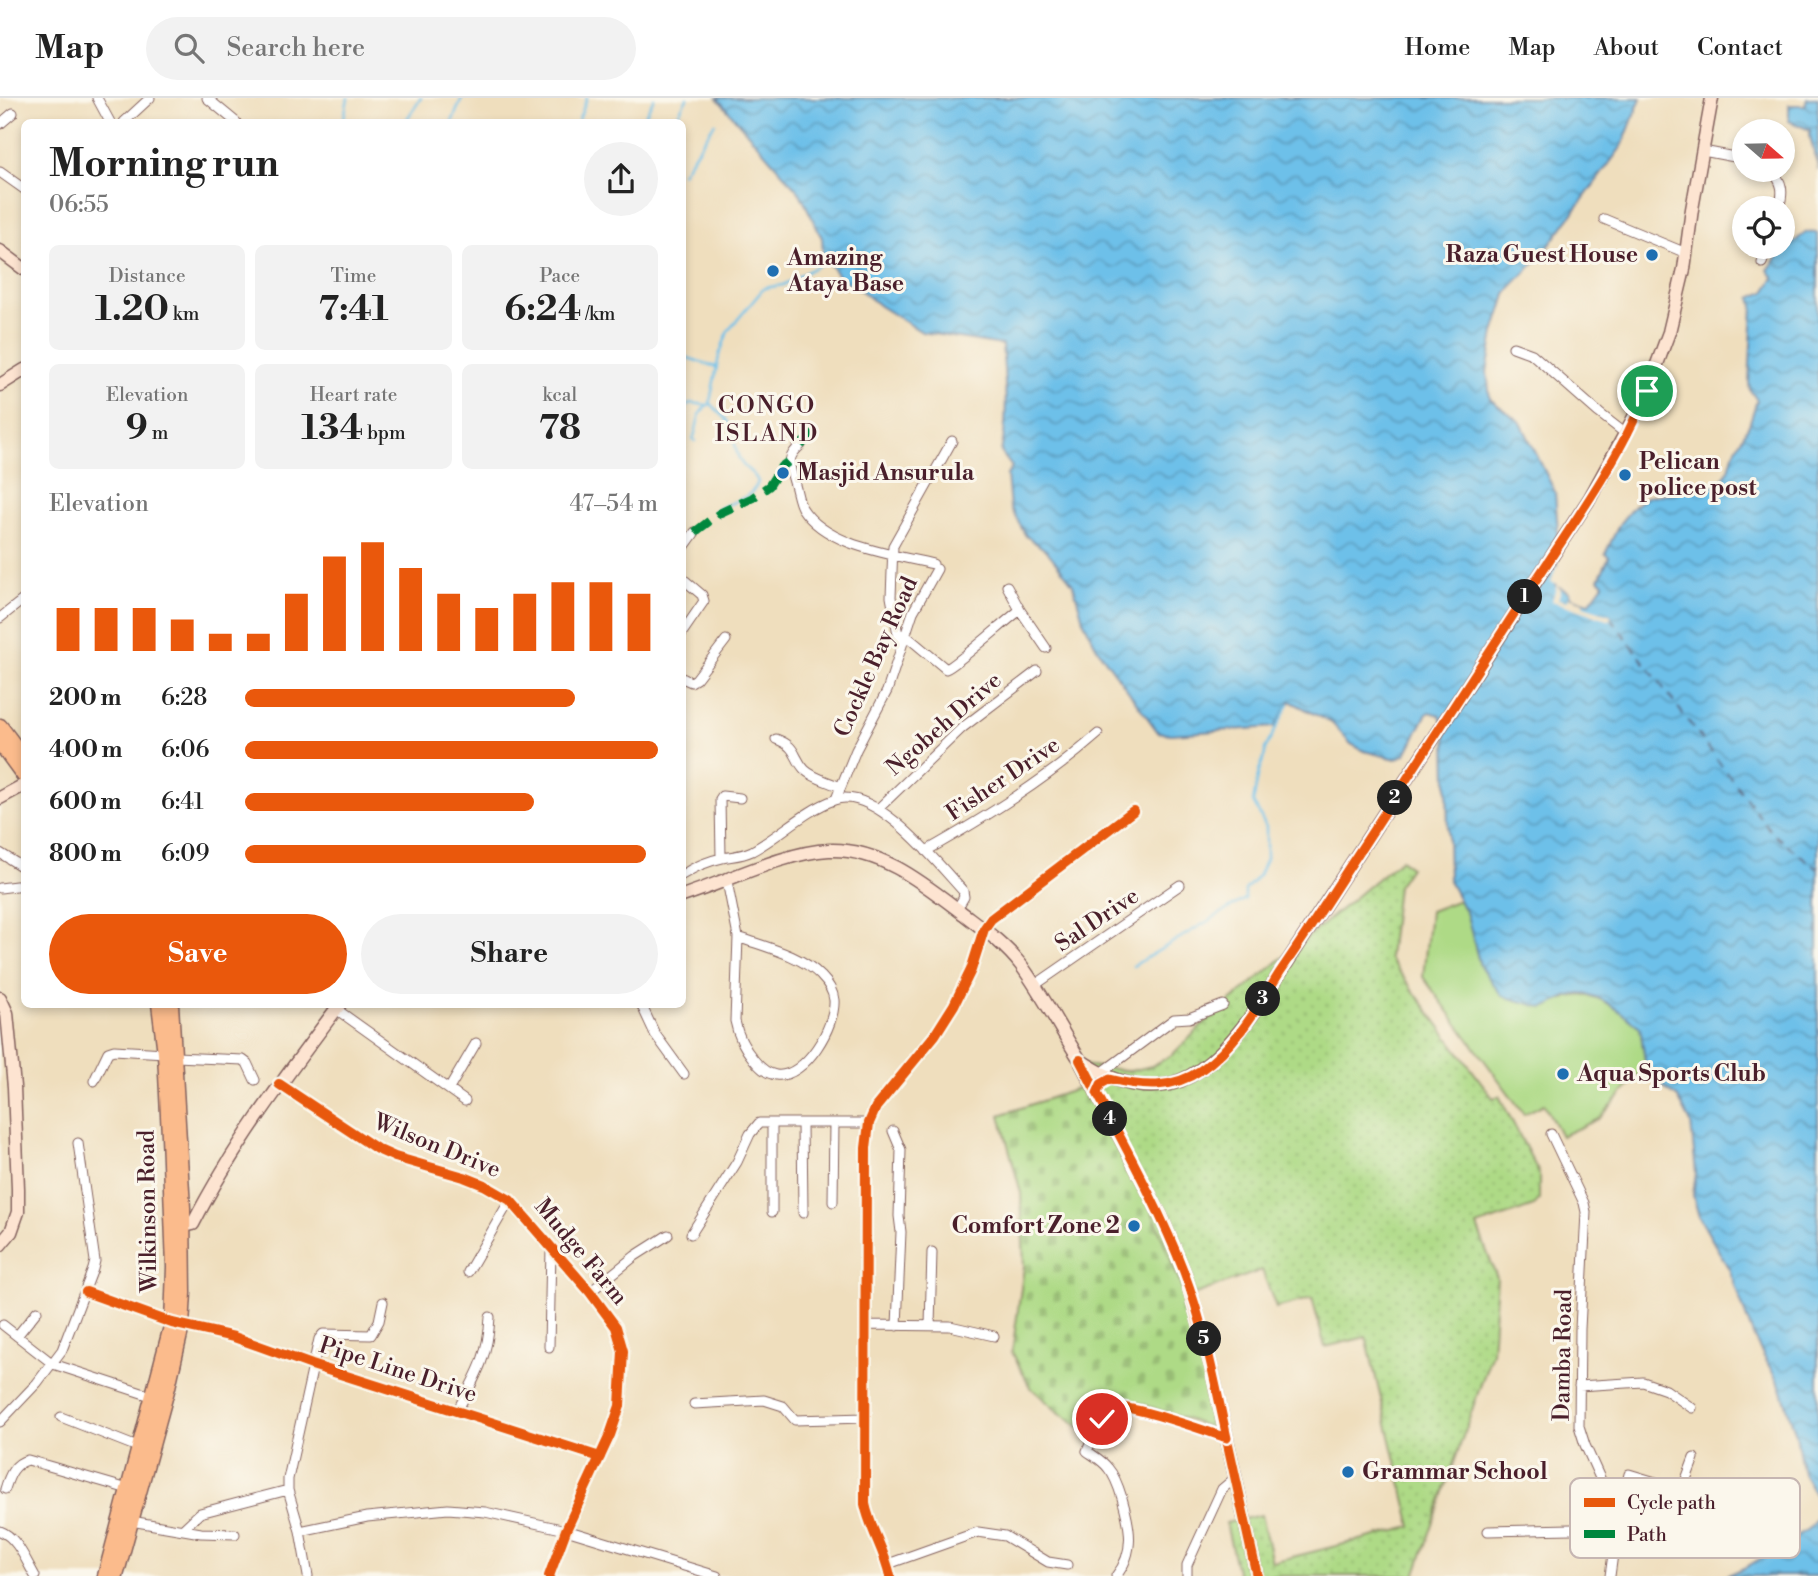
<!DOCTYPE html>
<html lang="en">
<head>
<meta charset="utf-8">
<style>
	body { margin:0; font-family:"Libre Bodoni",serif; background:#f2f2f2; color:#222; height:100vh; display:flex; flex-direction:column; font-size:26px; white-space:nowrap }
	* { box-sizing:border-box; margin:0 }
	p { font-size:23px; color:#767676 }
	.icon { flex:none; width:38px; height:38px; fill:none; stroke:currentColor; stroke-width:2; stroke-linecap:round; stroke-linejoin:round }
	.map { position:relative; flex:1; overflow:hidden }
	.panel { position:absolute; left:21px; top:21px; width:665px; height:889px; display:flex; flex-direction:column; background:#fff; border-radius:10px; box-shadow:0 4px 10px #0003 }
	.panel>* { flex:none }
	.needle { width:46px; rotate:110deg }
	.controls { position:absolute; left:1732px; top:21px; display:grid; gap:14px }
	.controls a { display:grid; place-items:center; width:63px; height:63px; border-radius:50%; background:#fff; box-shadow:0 4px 10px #0003; font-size:35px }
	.pin { position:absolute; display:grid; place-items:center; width:60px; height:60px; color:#fff; margin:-30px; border:4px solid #fff; border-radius:50%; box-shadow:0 2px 7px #0007 }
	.km { position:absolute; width:35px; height:35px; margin:-18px; border-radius:50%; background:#222; color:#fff; font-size:19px; line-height:35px; text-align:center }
	.round { display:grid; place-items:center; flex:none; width:74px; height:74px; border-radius:37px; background:#f2f2f2 }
	.summary { display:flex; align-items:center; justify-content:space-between; height:119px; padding:0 28px }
	h1 { font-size:38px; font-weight:800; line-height:52px }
	.metrics { display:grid; grid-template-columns:repeat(3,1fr); gap:10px; height:119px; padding:7px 28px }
	.metrics div { display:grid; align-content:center; border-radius:10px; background:#f2f2f2; text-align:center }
	.metrics b { font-size:35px; font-weight:800 }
	.metrics small { font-size:19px; font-weight:400 }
	.metrics p { font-size:19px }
	.chart { height:196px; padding:14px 28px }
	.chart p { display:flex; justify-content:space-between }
	.chart svg { width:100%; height:126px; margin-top:7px; stroke:#ea580c; stroke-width:6 }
	.primary-button { display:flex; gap:14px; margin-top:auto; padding:14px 28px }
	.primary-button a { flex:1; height:80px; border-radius:42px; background:#ea580c; color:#fff; font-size:28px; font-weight:800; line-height:80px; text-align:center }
	.primary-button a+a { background:#f2f2f2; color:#222 }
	ul { padding:0 28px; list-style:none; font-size:23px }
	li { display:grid; grid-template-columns:112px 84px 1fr; align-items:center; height:52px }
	li i { height:18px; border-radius:9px; background:#ea580c }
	header { display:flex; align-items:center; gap:42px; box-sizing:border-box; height:98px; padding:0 35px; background:#fff; border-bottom:2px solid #e0e0e0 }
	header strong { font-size:33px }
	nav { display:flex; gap:38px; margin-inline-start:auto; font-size:24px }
	.search { width:490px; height:63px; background:#f2f2f2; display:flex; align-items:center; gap:18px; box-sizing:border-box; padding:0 24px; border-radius:38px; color:#767676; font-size:26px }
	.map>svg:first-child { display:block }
	.grass { fill:url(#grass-dots); stroke:#7c7c58; stroke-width:2 }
	.cemetery { fill:url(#cemetery-stones); stroke:#7c7c58; stroke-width:2 }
	.park { fill:#aeda86; stroke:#7c7c58; stroke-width:2 }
	.water { fill:url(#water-waves); stroke:#5c708a; stroke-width:2 }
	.pier { fill:#efdebd }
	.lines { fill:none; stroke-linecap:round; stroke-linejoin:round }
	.stream { stroke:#6dc0e9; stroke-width:2.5 }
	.ferry { stroke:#56576e; stroke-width:2; stroke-dasharray:9 7; stroke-linecap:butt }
	.street-casing { stroke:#84625e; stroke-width:11 }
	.secondary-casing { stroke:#84625e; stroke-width:15 }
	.primary-casing { stroke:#84625e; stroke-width:17 }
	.street { stroke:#fff; stroke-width:9 }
	.secondary { stroke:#fde4d1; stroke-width:12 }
	.primary { stroke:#fbbb8c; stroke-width:14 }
	.quiet { stroke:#00873e; stroke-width:9; stroke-dasharray:18 9; stroke-linecap:butt }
	.cycleway-casing { stroke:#fbf7ec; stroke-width:15 }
	.cycleway { stroke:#e8590c; stroke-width:10 }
	.route-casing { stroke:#fff; stroke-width:14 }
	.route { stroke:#ea580c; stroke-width:9 }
	.poi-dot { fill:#1f6fb2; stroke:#fbf7ec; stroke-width:2.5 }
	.labels { text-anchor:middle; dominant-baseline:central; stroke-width:6; stroke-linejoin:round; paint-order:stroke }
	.poi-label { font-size:23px; font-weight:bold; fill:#4a1f2b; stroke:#fbf7ec; text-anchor:start }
	.street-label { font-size:23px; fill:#4a1f2b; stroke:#fbf7ec }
	.neighbourhood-label { font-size:24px; letter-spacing:2px; fill:#4a1f2b; stroke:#fbf7ec }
	.key { fill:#fbf7ec; stroke:#c6b6b2; stroke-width:2 }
	.key-label { font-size:19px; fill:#4a1f2b }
</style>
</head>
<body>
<header>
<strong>Map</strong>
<div class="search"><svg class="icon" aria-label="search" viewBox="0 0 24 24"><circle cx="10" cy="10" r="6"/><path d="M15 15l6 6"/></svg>Search here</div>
<nav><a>Home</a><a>Map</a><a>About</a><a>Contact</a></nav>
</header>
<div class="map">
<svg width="1818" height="1478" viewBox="0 0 1818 1478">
	<defs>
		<pattern id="grass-dots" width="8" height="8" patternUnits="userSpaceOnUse" patternTransform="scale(1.75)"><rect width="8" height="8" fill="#aeda86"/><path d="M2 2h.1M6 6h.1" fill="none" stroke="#97bb74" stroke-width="1.8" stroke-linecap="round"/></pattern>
		<pattern id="cemetery-stones" width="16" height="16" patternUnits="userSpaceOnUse" patternTransform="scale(1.75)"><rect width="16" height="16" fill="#aeda86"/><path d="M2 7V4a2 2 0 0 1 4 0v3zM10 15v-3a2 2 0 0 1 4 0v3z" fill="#97bb74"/></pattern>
		<pattern id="water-waves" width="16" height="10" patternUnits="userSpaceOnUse" patternTransform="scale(1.75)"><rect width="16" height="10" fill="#6dc0e9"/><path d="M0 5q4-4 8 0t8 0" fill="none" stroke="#5c9bbd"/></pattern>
	</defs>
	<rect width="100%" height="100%" fill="#fbf7ec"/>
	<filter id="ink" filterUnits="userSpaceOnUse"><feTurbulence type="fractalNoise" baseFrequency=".0143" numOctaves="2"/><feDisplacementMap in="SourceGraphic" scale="14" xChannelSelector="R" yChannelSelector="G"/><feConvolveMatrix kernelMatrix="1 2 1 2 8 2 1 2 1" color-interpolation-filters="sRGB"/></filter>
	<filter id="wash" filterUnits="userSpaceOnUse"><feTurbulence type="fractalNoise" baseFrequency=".00686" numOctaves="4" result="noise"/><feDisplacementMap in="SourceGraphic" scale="28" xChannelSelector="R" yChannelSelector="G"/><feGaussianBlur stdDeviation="1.57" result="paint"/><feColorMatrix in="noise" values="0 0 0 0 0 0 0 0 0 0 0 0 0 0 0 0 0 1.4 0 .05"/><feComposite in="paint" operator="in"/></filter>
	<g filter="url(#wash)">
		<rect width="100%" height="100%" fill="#efdebd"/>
		<path class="grass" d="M1401 761 1410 769 1397 788 1389 860 1493 1000 1499 998 1539 1075V1101L1534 1108 1477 1128 1497 1180 1492 1254 1415 1478H1238L1226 1425 1261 1417 1272 1464 1412 1429 1366 1239 1325 1249 1312 1200 1276 1210 1262 1172 1176 1203 1096 1000 1073 974 1076 966 1130 973 1152 968 1172 957 1208 922Z"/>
		<path class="cemetery" d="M1086 988 1148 1103 1188 1206 1220 1333 1121 1299 1090 1336 1057 1313 1030 1289 1012 1254 1024 1169 1021 1095 1000 1017Z"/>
		<path class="park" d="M1459 802 1467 817 1480 868 1557 904C1592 886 1613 908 1640 929L1646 969 1599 1021 1561 1038 1544 1006 1524 1016 1423 879 1430 813Z"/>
		<path class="water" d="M717 0H1641L1622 48 1543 156 1511 189 1506 197 1494 235 1487 274 1490 301 1521 325 1555 394 1559 448 1555 487 1569 494 1570 499 1589 505 1604 485 1599 481 1609 459 1605 456 1620 425 1634 408 1647 399 1714 388 1722 381 1729 372 1733 356 1749 327 1757 302 1750 292 1749 285 1753 207 1751 200 1765 194 1774 180 1768 172 1781 155 1806 134 1818 135V1478H1726L1748 1468 1808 1431 1816 1422 1818 1411 1815 1396 1803 1376 1796 1337 1781 1290 1754 1240 1729 1171 1699 1119 1693 1097 1696 1075 1691 1025 1678 1000 1651 980 1646 969 1640 929C1621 915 1596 889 1570 898 1561 900 1553 907 1544 910L1502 898 1480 868 1467 817 1449 783 1446 635 1440 617 1430 614 1426 617 1406 656 1396 661 1364 653 1351 646 1332 625 1290 603 1275 629 1171 636 1158 634 1097 550 1083 522 1073 486 1047 453 1026 438 1010 409 1007 377 1012 369 1001 354C1009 319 1005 283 1002 247L922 234 880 208 863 194 840 180 823 158 822 140 800 95Z
			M1807 0H1818V72C1817 57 1809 45 1810 32L1789 23V7H1805Z"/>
		<path class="pier" d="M1556 469 1560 471 1558 489 1561 491 1558 501 1567 503 1569 499 1584 504 1583 508 1611 517 1610 522 1552 503 1557 486 1551 484Z"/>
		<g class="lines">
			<path class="stream" d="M343 24 348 0
				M405 24 421 0
				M452 24 462 0
				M578 24 587 0
				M642 24 654 0
				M674 24 687 0
				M682 75 715 25
				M682 258 716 269
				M682 311 691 305 707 307
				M695 343 693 341C699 328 696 311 711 306
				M715 413C730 403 752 402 758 384 755 375 749 374 743 367 734 356 736 342 731 330 725 316 717 314 710 304L719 258 728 233 764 190 783 187 826 163
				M1133 868 1245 801V792L1259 777 1266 761V729L1253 704 1259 673 1265 656V651L1289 606"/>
			<path class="ferry" d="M1611 520 1772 735 1818 771"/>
		</g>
	</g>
	<g filter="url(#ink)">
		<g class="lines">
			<g class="street-casing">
				<path id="street" d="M97 0 110 24
					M207 0 236 24
					M124 24 150 0
					M0 26 13 15
					M1703 53 1745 61
					M1771 72C1783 84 1784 94 1779 110
					M0 74 24 91
					M1604 121 1686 155
					M1762 165 1768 149
					M1513 249 1532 256 1599 315 1626 336
					M801 347C786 359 789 367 794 384 797 392 798 403 802 410 827 449 892 456 933 466
					M682 452 695 434
					M682 480 702 497 704 503 682 535
					M1007 488 1020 512 1046 550
					M0 520 24 501
					M904 536 946 571C954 569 1008 521 1020 512
					M900 547 891 499 893 448 952 343
					M682 580 691 584 696 581 726 542
					M776 641C798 649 792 658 805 672 813 680 830 684 840 689
					M836 701 856 652 887 593 913 514 937 471
					M879 710 962 630 1037 573
					M926 753C986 719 1046 682 1098 636
					M0 755 24 770
					M721 760 720 701 722 698 740 700
					M682 777C694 769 708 763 722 760 732 758 742 758 752 753 780 738 804 713 834 702 875 686 939 767 963 793L964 799 957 811
					M727 783 738 839 735 923C738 939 744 950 754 962 759 968 766 976 776 977 805 981 836 927 834 902 833 893 828 885 821 878 801 857 765 849 738 839
					M0 790 24 787
					M1035 887 1180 787
					M641 906 655 936 684 976
					M336 911 465 1003
					M176 959 243 962 247 965 255 982
					M1100 976 1174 921 1189 920 1223 907
					M94 983 108 954 114 952 165 955
					M279 986 377 1051 395 1059 464 1079 484 1087 510 1102 590 1194 616 1229 623 1253 620 1308 610 1337 566 1432 549 1478
					M449 991 476 945
					M772 1025V1114
					M802 1025 803 1115
					M893 1033 901 1052 899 1118 901 1134 897 1228
					M1551 1036 1584 1105 1586 1114 1580 1231 1579 1328 1585 1347 1618 1420 1610 1478
					M833 1104 834 1025
					M691 1136 737 1064 750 1036 759 1025H869
					M468 1174 510 1102
					M86 1194 172 1225 234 1239 312 1267 600 1359
					M590 1194 635 1158 668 1137
					M3 1227 53 1266 154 1299
					M865 1227 950 1228 994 1238
					M930 1228 932 1154
					M17 1238 37 1213
					M549 1249 551 1150
					M1579 1288 1643 1284 1666 1292 1692 1310
					M694 1306 764 1302 783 1308 795 1322 865 1320
					M457 1313C476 1278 488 1260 490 1219
					M61 1319 140 1350
					M0 1324 37 1285 62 1252 93 1171 95 1163 78 1045
					M5 1391C9 1378 14 1365 28 1362L128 1391
					M1618 1420 1629 1376 1682 1392 1694 1360
					M131 1423 201 1435 235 1436
					M183 1431 200 1415 288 1392
					M0 1433C17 1439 26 1463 35 1478
					M300 1433 367 1419 448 1411 485 1414 566 1432 717 1478
					M1488 1433 1616 1430
					M888 1466 978 1434 1005 1438 1048 1464 1067 1467
					M308 1478 300 1433 288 1392V1381L319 1241 323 1236 371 1237 379 1223 383 1204
					M890 1478C885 1453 870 1431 865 1406L866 1050 869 1025 876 1009 935 937 954 907 971 872 984 831 991 821 1133 713
					M1116 1478C1136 1453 1130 1428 1122 1400 1119 1390 1115 1378 1108 1370 1103 1363 1094 1358 1087 1353 1091 1345 1102 1313 1110 1310 1123 1304 1209 1334 1227 1340
					M1187 1478V1467L1222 1391 1235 1380"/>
			</g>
			<g class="secondary-casing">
				<path id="secondary" d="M0 153 24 171
					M0 287 24 272
					M0 700 24 687
					M682 798C726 784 785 754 829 752 880 750 923 785 961 814 982 830 1005 846 1021 867 1043 897 1060 931 1080 962 1162 1018 1208 978 1258 909L1590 400 1644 301 1669 234 1684 171 1692 111 1712 0
					M0 900 7 915 14 989 18 1091V1114L11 1134 0 1147
					M1081 965 1161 1118 1185 1176 1211 1269 1257 1478
					M175 1130 193 1126C234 1046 286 978 340 906"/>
			</g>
			<g class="primary-casing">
				<path id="primary" d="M0 628 24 660
					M0 645 24 678
					M105 1478 172 1225 174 1169 169 1038 165 955 159 906
					M116 1478 168 1289 182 1228 184 1195 183 1110 171 906"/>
			</g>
			<use href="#street" class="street"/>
			<use href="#secondary" class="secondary"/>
			<use href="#primary" class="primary"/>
			<path class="quiet" d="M801 347 815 334
				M695 434 720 415 752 400 769 388 781 369 788 364"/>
			<g class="cycleway-casing">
				<path id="cycleway" d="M1080 962 1161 1118 1185 1176 1211 1269 1257 1478
					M279 986 377 1051 395 1059 464 1079 484 1087 510 1102 590 1194 616 1229 623 1253 620 1308 610 1337 566 1432 549 1478
					M86 1194 172 1225 234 1239 312 1267 600 1359
					M890 1478C885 1453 870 1431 865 1406L866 1050 869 1025 876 1009 935 937 954 907 971 872 984 831 991 821 1133 713"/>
			</g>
			<use href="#cycleway" class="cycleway"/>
		</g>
	</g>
	<g class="lines" filter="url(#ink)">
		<g class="route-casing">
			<path id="route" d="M1102 1321C1104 1316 1107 1311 1113 1309 1130 1306 1206 1333 1227 1340 1215 1284 1204 1227 1184 1174 1160 1112 1128 1054 1097 995L1101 986 1110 981C1142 989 1172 992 1201 972 1236 948 1258 909 1280 874 1304 839 1327 804 1350 768 1411 675 1471 582 1532 488 1573 426 1619 362 1647 293"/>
		</g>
		<use href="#route" class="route"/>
	</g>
	<g class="poi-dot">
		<circle cx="1652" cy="157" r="7"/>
		<circle cx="773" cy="173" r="7"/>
		<circle cx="783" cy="375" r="7"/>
		<circle cx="1625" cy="377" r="7"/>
		<circle cx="1563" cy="976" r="7"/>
		<circle cx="1134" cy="1128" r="7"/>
		<circle cx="1348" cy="1374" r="7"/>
	</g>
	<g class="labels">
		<g class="poi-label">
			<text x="1638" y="157" text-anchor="end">Raza Guest House</text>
			<text x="787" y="160">Amazing<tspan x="787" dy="26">Ataya Base</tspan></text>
			<text x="1639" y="364">Pelican<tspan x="1639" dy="26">police post</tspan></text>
			<text x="797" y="375">Masjid Ansurula</text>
			<text x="1577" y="976">Aqua Sports Club</text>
			<text x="1120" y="1128" text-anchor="end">Comfort Zone 2</text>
			<text x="1362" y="1374">Grammar School</text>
		</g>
		<g class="street-label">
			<text transform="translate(876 559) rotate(-66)">Cockle Bay Road</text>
			<text transform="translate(944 626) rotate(-41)">Ngobeh Drive</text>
			<text transform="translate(1003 681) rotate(-34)">Fisher Drive</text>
			<text transform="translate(1097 822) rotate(-34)">Sal Drive</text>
			<text transform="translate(437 1048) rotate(22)">Wilson Drive</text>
			<text transform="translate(148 1113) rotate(-91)">Wilkinson Road</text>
			<text transform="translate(581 1154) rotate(50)">Mudge Farm</text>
			<text transform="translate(1563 1257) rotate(-89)">Damba Road</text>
			<text transform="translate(398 1272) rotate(18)">Pipe Line Drive</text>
		</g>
		<g class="neighbourhood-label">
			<text x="767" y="308">CONGO<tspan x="767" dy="28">ISLAND</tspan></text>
		</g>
	</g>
	<rect x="1570" y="1380" width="230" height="80" rx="10" class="key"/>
	<rect x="1584" y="1400" width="31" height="9" fill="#e8590c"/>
	<rect x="1584" y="1432" width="31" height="8" fill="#00873e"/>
	<g class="key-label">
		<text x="1627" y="1411">Cycle path</text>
		<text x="1627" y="1443">Path</text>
	</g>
</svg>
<div class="controls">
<a><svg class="needle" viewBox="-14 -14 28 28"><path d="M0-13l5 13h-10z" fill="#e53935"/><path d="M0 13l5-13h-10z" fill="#767676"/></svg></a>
<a><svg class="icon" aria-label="locate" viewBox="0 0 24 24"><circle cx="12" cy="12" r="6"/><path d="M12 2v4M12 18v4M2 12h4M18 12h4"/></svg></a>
</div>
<div class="pin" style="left:1647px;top:293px;background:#1e9e55"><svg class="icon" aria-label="arrive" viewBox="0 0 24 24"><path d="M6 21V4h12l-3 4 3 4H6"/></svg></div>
<div class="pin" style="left:1102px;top:1321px;background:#d93025"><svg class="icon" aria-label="check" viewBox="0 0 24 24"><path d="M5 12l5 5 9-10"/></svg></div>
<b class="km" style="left:1525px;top:499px">1</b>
<b class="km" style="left:1395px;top:700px">2</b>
<b class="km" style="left:1263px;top:901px">3</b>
<b class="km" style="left:1110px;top:1021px">4</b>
<b class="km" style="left:1204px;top:1241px">5</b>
<section class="panel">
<div class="summary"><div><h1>Morning run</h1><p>06:55</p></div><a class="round"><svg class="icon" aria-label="share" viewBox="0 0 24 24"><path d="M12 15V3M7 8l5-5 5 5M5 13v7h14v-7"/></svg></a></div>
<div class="metrics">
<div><p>Distance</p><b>1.20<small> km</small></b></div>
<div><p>Time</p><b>7:41</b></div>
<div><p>Pace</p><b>6:24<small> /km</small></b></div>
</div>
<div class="metrics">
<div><p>Elevation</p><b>9<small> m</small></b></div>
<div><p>Heart rate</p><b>134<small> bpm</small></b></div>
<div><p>kcal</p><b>78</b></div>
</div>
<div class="chart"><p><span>Elevation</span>47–54 m</p>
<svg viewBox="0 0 160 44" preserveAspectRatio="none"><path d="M5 44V29M15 44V29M25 44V29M35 44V33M45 44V38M55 44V38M65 44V24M75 44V11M85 44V6M95 44V15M105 44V24M115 44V29M125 44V24M135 44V20M145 44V20M155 44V24"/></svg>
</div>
<ul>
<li><b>200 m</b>6:28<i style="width:80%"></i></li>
<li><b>400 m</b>6:06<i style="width:100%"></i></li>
<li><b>600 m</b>6:41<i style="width:70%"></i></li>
<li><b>800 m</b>6:09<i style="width:97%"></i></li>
</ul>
<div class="primary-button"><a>Save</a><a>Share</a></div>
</section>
</div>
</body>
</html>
